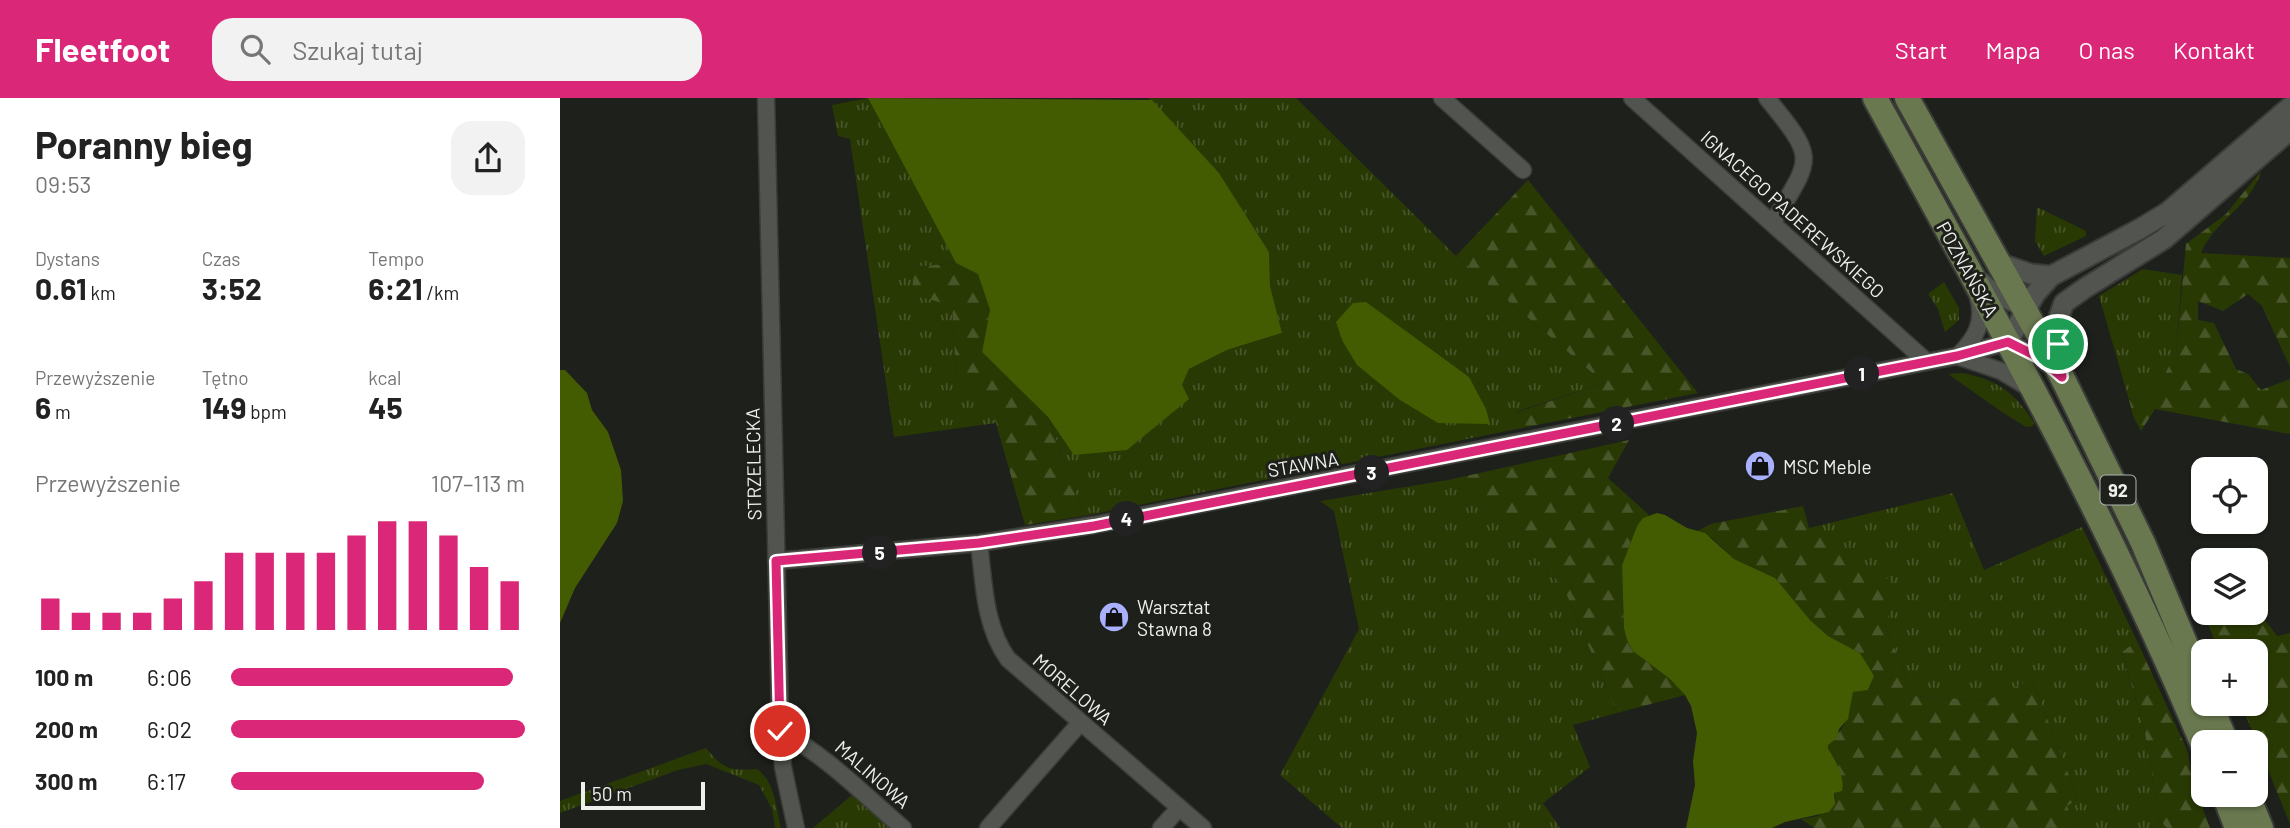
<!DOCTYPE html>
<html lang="pl">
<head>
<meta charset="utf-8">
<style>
	body { margin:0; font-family:Barlow,sans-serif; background:#f2f2f2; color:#222; height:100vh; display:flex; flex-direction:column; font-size:26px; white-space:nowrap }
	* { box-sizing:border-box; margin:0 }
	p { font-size:23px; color:#767676 }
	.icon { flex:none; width:38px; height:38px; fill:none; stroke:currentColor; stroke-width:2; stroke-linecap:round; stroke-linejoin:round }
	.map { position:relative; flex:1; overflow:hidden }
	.sheet { display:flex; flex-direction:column; background:#fff; width:560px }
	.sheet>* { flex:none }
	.controls { position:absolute; left:1631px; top:359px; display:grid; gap:14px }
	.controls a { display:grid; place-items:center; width:77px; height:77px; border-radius:14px; background:#fff; box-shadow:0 2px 5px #0004; font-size:35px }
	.scale { position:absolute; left:21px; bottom:18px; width:124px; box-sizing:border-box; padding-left:7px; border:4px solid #eff0ed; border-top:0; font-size:19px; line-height:24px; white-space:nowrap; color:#eff0ed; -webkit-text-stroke:5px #1e201b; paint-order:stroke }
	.pin { position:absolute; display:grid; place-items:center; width:60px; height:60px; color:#fff; margin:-30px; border:4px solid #fff; border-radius:50%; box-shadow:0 2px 7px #0007 }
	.km { position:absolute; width:35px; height:35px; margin:-18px; border-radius:50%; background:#222; color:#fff; font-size:19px; line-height:35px; text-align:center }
	.round { display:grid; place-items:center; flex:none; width:74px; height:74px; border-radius:21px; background:#f2f2f2 }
	.summary { display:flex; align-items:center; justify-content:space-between; height:119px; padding:0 35px }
	h1 { font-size:38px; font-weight:700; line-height:52px }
	.stats { display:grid; grid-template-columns:repeat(3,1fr); gap:10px; height:119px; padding:7px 35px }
	.stats div { display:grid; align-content:center }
	.stats b { font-size:30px; font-weight:700 }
	.stats small { font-size:19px; font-weight:400 }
	.stats p { font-size:19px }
	.chart { height:196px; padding:14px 35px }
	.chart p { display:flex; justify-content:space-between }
	.chart svg { width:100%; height:126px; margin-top:7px; stroke:#db2777; stroke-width:6 }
	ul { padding:0 35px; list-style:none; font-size:23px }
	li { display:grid; grid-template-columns:112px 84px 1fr; align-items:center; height:52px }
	li i { height:18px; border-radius:9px; background:#db2777 }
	header { display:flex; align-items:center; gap:42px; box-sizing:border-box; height:98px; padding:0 35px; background:#db2777; color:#fff }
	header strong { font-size:33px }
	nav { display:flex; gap:38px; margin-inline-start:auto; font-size:24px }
	.search { width:490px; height:63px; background:#f2f2f2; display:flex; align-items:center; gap:18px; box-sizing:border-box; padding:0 24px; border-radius:21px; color:#767676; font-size:26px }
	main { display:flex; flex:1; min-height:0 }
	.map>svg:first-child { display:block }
	.grass { fill:url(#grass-tufts) }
	.forest { fill:url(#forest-firs) }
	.water { fill:#445c01 }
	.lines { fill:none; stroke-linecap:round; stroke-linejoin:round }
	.minor-casing { stroke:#3b3c39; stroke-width:19 }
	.tertiary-casing { stroke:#3b3c39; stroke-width:23 }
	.primary-casing { stroke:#3b3c39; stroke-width:28 }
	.minor { stroke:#52544f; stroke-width:16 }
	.tertiary { stroke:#52544f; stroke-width:19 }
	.primary { stroke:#69784e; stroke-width:24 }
	.route-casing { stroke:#fff; stroke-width:14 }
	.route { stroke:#db2777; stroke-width:9 }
	.labels { text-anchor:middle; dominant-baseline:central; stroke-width:6; stroke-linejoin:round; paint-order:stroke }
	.shield { fill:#1e201b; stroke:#b0b2ae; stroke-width:2 }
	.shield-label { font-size:18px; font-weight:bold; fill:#eff0ed }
	.street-label { font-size:19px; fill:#eff0ed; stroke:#1e201b }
	.poi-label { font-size:19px; fill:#eff0ed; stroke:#1e201b; text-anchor:start }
</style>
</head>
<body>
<header>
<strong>Fleetfoot</strong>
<div class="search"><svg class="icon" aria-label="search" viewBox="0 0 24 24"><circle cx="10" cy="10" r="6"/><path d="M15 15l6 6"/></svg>Szukaj tutaj</div>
<nav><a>Start</a><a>Mapa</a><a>O nas</a><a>Kontakt</a></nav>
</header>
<main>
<section class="sheet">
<div class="summary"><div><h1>Poranny bieg</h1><p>09:53</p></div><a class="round"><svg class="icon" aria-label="share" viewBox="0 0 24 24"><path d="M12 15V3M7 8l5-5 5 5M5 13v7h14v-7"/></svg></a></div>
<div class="stats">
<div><p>Dystans</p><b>0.61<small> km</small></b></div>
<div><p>Czas</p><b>3:52</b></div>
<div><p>Tempo</p><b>6:21<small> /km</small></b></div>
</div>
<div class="stats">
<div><p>Przewyższenie</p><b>6<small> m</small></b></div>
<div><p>Tętno</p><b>149<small> bpm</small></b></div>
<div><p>kcal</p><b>45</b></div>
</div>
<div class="chart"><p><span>Przewyższenie</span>107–113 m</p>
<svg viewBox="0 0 160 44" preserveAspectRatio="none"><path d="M5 44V33M15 44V38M25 44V38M35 44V38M45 44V33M55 44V27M65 44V17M75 44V17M85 44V17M95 44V17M105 44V11M115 44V6M125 44V6M135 44V11M145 44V22M155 44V27"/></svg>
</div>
<ul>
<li><b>100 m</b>6:06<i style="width:96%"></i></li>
<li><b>200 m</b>6:02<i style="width:100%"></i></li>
<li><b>300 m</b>6:17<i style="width:86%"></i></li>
</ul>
</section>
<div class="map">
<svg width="1730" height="730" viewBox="0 0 1730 730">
	<defs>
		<pattern id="grass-tufts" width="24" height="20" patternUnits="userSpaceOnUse" patternTransform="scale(1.75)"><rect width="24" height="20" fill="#293904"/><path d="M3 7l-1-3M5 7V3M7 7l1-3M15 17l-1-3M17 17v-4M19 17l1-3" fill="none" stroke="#485629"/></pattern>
		<pattern id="forest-firs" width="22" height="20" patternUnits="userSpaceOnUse" patternTransform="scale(1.75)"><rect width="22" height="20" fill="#293904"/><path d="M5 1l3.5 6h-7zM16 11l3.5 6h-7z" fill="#485629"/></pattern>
	</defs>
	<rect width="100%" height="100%" fill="#1e201b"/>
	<path class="grass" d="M308 0 396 165 354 169 392 208 396 277 428 305 436 325 334 339 290 41 278 38 272 7Z
		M588 0H736L896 158 1044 285 956 314 957 331 524 418 488 319 514 356 622 287 629 271 667 252 722 235 710 188 709 154 659 75Z
		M1477 109 1526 133V138L1484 158 1475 143Z
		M1583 171 1622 177 1616 255 1595 296 1569 302 1539 198Z
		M1384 184 1399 210V222L1385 234 1378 211 1368 196Z
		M1402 275C1436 281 1456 295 1474 325L1473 328 1466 329 1442 314 1388 276Z
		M888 382 927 409 1003 488 1057 615 1013 627 1030 669 983 705 1000 730H782L720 677 799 531 774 413 760 403Z
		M1393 395 1424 472 1522 429 1577 543 1562 555 1584 630 1600 723 1607 730H1516L1507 708 1518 701 1472 581 1426 603 1354 598 1325 527 1249 430Z
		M146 650C163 671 170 673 197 671 215 684 216 710 221 730H215L212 711 199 687 146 666 118 672 0 715V703Z
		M292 697 330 730H253Z"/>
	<path class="forest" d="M1701 73C1692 107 1654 123 1641 155L1730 160V269L1702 208 1688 196 1663 213 1638 203V222L1654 225 1676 271 1688 276 1701 292 1730 281V336L1595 311 1581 333 1573 318 1569 302 1595 296 1616 254 1626 146 1666 116Z
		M968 82 1138 295 957 331 955 315 1044 285 896 158Z
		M396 165 418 175 430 212 422 254 488 319 524 418 465 427 436 325 428 305 396 277 392 208 352 196 354 169Z
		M1069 342 1048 380 1089 417 1077 428 1062 467 1064 530 1082 560 1110 581 1125 597 1057 615 1003 488 927 409 888 382Z
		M1243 408 1249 430 1339 488 1325 527 1354 598 1426 603 1472 581 1518 701 1507 708 1516 730H1254L1241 721 1258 718 1276 700 1274 696C1285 680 1279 666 1268 651V647C1274 641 1286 627 1288 618 1291 611 1291 601 1293 594L1309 591 1313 580 1300 555 1268 538 1250 522 1215 480 1174 461 1152 440 1137 433 1151 426Z
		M1696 505 1706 506 1705 522 1717 538 1730 535V726L1681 606H1696V553H1659L1643 514H1696Z
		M1577 543 1628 654 1632 682 1650 730H1607L1600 723 1584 630 1562 554Z"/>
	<path class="water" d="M308 0 592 2 659 75 709 154 710 188 722 235 667 252 629 271 622 287 629 301 567 352 514 357 488 319 422 254 430 212 418 176 396 165Z
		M806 204 909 279 926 311 930 326 878 325 840 302 797 267 783 244 776 224 793 205Z
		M0 272H5L27 295 32 312 48 334 61 372 63 403 57 425 15 490 0 525Z
		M1097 415 1105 417 1127 430 1145 435 1174 461 1215 480 1250 522 1268 538 1300 555 1314 578 1308 592 1293 594 1288 621 1279 631 1277 640 1268 647V651C1276 662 1285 680 1282 693L1274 695 1275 706 1269 714 1225 724 1212 730H1126L1135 687 1133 663 1137 635 1131 608 1125 597 1110 581 1073 553 1067 542 1064 530 1062 467 1077 428 1083 420Z"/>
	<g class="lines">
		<g class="minor-casing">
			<path id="minor" d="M206 0 220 618 223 669 236 730
				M882 0 963 72
				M1072 0 1366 263
				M1207 0C1257 62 1253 58 1213 124
				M1422 183 1441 200 1464 210
				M1399 257C1416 240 1425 223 1418 199
				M1397 258 1441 273 1471 291
				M419 445C424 484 424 528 448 561L643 730
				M216 463 419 445 534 427 1397 258 1448 244 1471 255 1491 269
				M220 633C267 658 303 696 343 730
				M428 730 520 625
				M601 730 619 710"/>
		</g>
		<g class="tertiary-casing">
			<path id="tertiary" d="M1441 166 1471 176 1491 178
				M1448 244 1475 196 1491 178 1578 132 1608 114 1730 9
				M1501 272 1496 227 1504 205 1525 190 1604 141 1730 32"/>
		</g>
		<g class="primary-casing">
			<path id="primary" d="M1315 0C1431 212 1550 423 1643 647
				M1347 0 1502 279 1583 445 1643 588
				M1650 606 1666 644
				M1664 696 1677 730
				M1687 696 1701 730"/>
		</g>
		<use href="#minor" class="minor"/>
		<use href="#tertiary" class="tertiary"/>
		<use href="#primary" class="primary"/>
	</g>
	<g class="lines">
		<g class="route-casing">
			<path id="route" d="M220 633 216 463 419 445 534 428 1397 258 1448 244 1480 260 1502 279 1498 246"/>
		</g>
		<use href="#route" class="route"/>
	</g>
	<defs>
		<g id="shop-disc" transform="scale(1.575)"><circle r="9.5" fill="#a9b0fc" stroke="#1e201b"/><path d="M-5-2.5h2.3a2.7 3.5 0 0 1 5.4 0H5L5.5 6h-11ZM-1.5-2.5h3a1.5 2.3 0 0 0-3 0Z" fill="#111"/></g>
	</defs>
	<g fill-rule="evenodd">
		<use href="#shop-disc" x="1200" y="368"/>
		<use href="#shop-disc" x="554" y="519"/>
	</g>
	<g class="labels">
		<rect class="shield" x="1540.5" y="377.5" width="35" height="29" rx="5"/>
		<g class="shield-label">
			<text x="1558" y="392">92</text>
		</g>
		<g class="street-label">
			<text transform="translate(1233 116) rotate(42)">IGNACEGO PADEREWSKIEGO</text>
			<text transform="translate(1408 171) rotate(61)">POZNAŃSKA</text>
			<text transform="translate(193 366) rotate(-91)">STRZELECKA</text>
			<text transform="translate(743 366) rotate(-10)">STAWNA</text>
			<text transform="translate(513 591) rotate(41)">MORELOWA</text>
			<text transform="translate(313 676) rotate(41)">MALINOWA</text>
		</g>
		<g class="poi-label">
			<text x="1223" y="368">MSC Meble</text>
			<text x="577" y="508">Warsztat<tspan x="577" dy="22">Stawna 8</tspan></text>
		</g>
	</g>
</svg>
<div class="controls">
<a><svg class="icon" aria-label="locate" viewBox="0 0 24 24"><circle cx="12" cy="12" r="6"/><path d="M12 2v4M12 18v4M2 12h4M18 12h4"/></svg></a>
<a><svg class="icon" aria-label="layers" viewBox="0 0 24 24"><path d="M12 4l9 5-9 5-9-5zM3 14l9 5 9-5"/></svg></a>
<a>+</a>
<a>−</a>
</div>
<div class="scale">50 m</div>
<div class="pin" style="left:1498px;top:246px;background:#1e9e55"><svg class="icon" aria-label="arrive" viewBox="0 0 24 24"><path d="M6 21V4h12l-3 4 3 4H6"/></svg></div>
<div class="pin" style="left:220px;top:633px;background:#d93025"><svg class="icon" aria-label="check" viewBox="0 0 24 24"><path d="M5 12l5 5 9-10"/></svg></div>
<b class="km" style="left:1302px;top:276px">1</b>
<b class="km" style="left:1057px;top:326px">2</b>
<b class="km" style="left:812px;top:375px">3</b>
<b class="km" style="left:567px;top:421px">4</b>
<b class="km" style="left:320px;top:455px">5</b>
</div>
</main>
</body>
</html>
